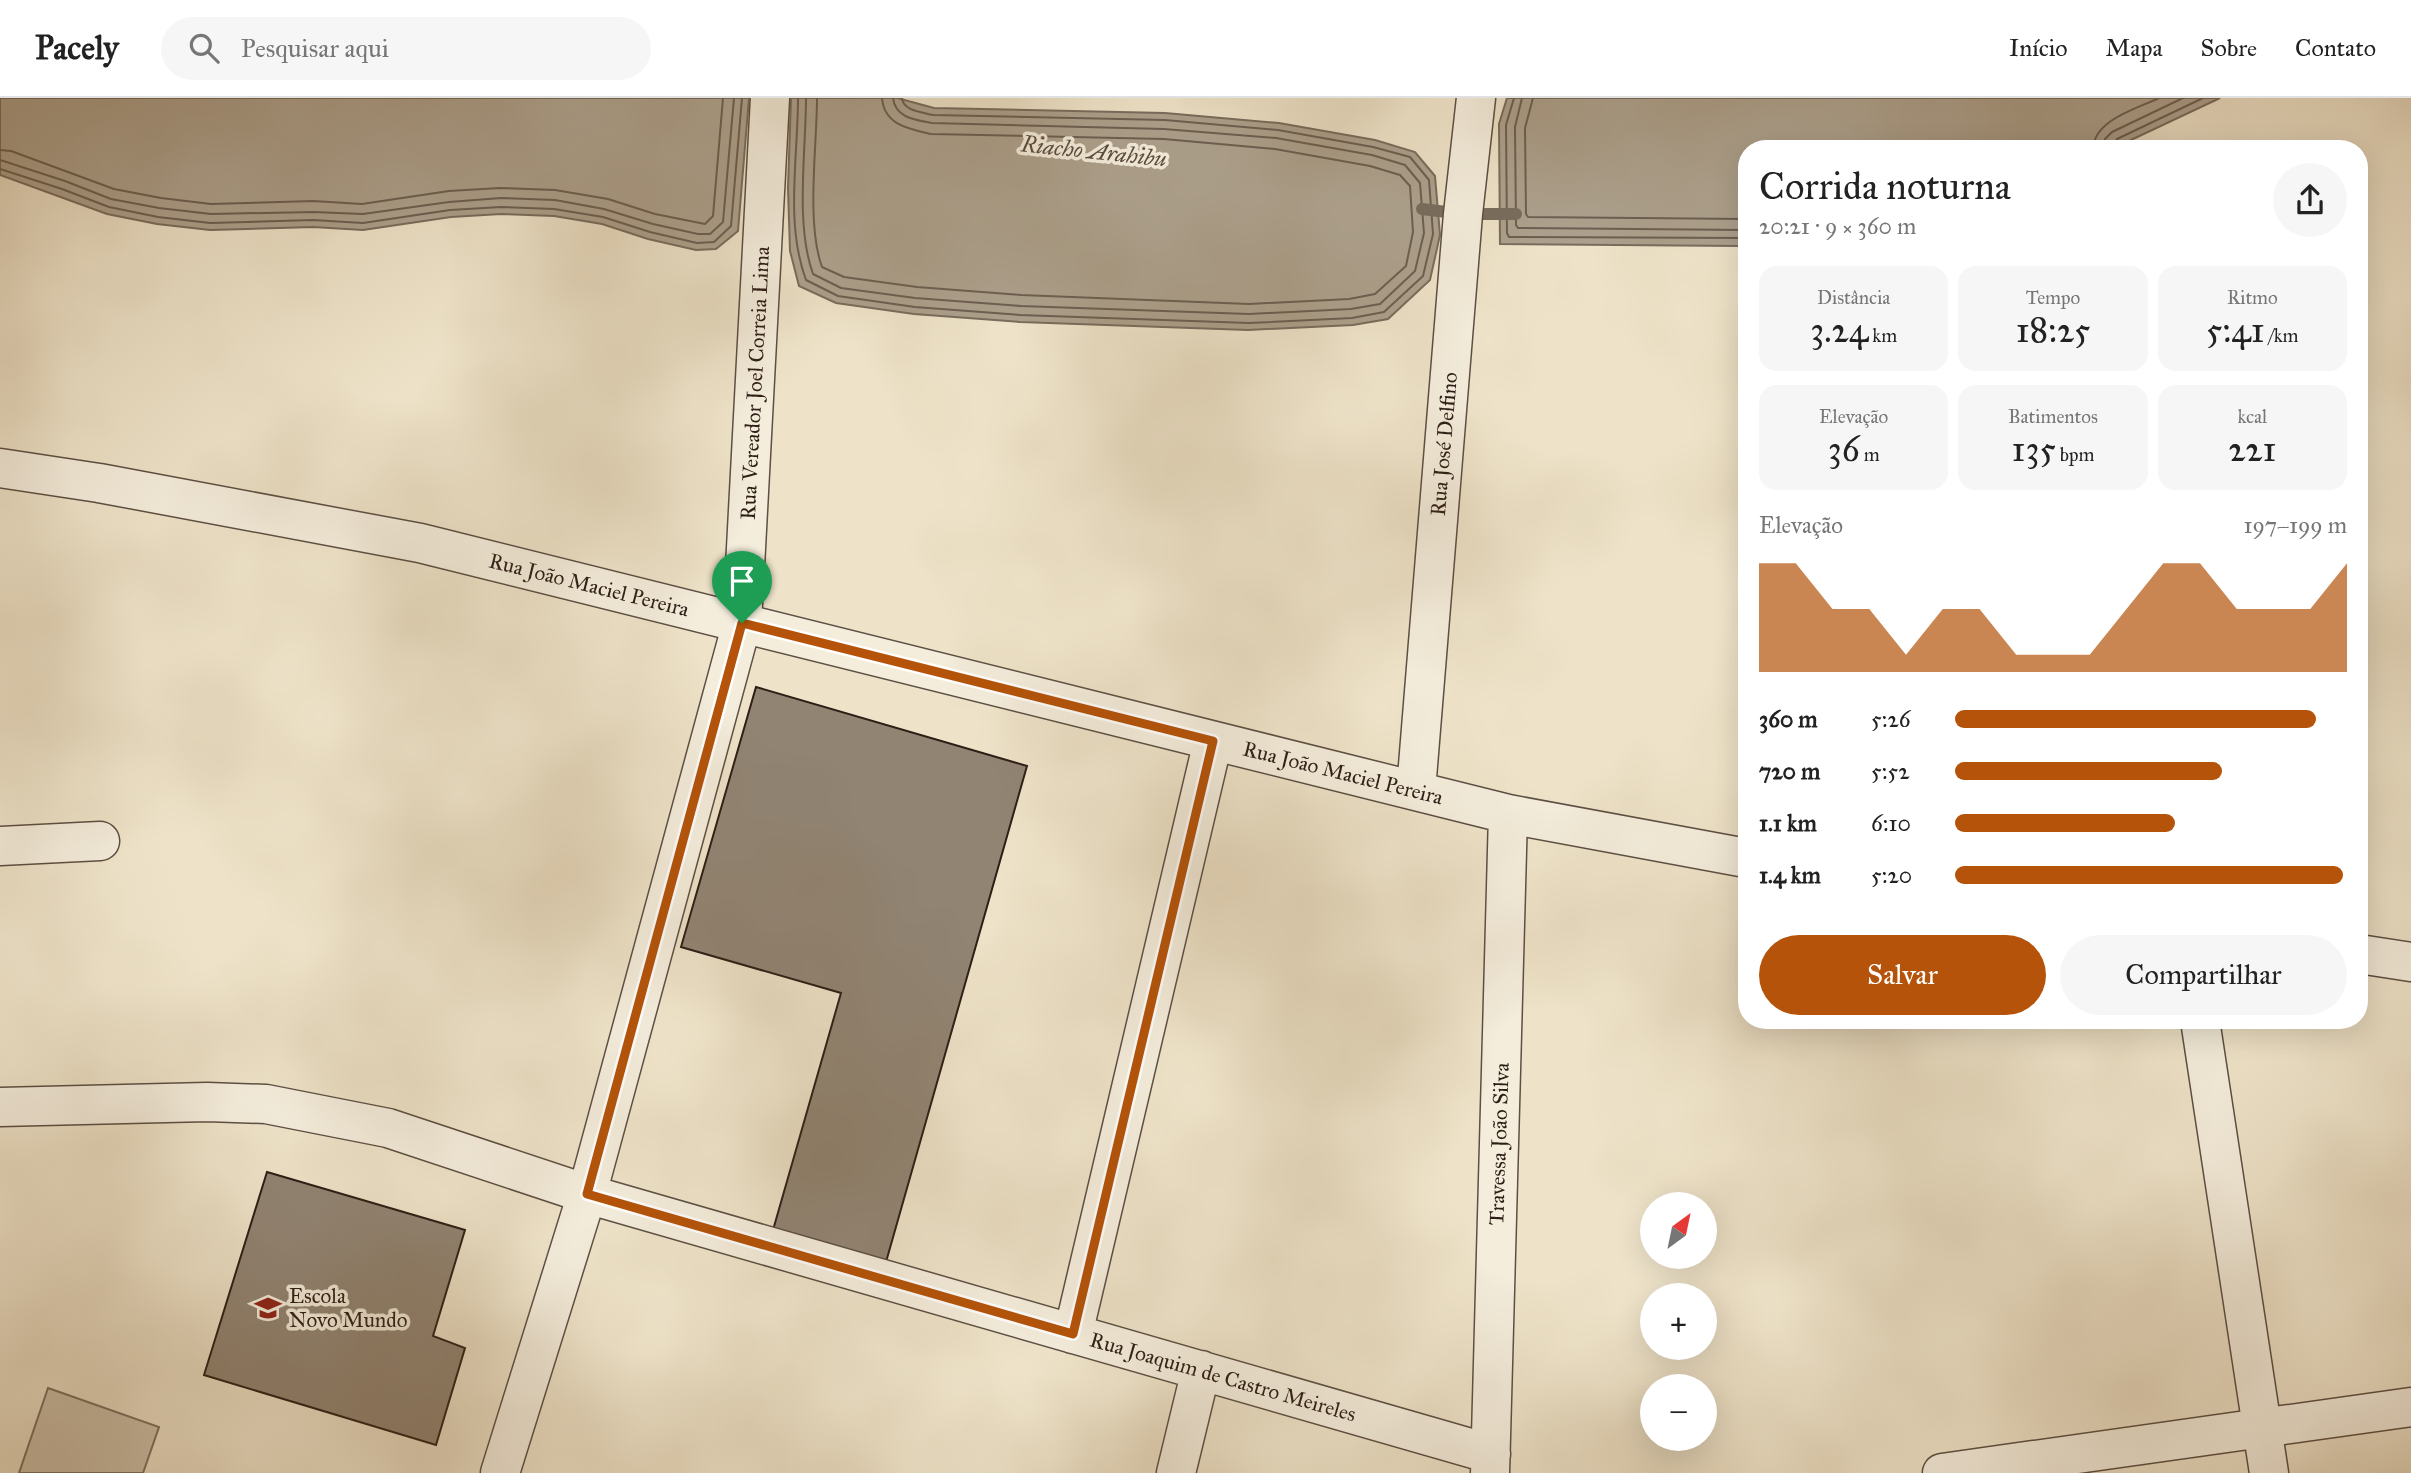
<!DOCTYPE html>
<html lang="pt">
<head>
<meta charset="utf-8">
<style>
	body { margin:0; font-family:"IM FELL Great Primer",serif; background:#f6f6f6; color:#222; height:100vh; display:flex; flex-direction:column; font-size:26px; white-space:nowrap }
	* { box-sizing:border-box; margin:0 }
	p { font-size:23px; color:#767676 }
	.icon { flex:none; width:38px; height:38px; fill:none; stroke:currentColor; stroke-width:2; stroke-linecap:round; stroke-linejoin:round }
	.map { position:relative; flex:1; overflow:hidden }
	.drawer { position:absolute; left:1738px; top:42px; width:630px; height:889px; display:flex; flex-direction:column; background:#fff; border-radius:28px; box-shadow:0 7px 28px #0002 }
	.drawer>* { flex:none }
	.needle { width:46px; rotate:33deg }
	.buttons { position:absolute; left:1640px; top:1094px; display:grid; gap:14px }
	.buttons a { display:grid; place-items:center; width:77px; height:77px; border-radius:50%; background:#fff; box-shadow:0 7px 28px #0002; font-size:35px }
	.pin { position:absolute; display:grid; place-items:center; width:60px; height:60px; color:#fff; margin:-72px -30px; border-radius:50% 50% 50% 0; rotate:-45deg; box-shadow:0 0 7px #0007 }
	.pin .icon { rotate:45deg }
	.round { display:grid; place-items:center; flex:none; width:74px; height:74px; border-radius:37px; background:#f6f6f6 }
	.overview { display:flex; align-items:center; justify-content:space-between; height:119px; padding:0 21px }
	h1 { font-size:38px; font-weight:600; line-height:52px }
	.stats { display:grid; grid-template-columns:repeat(3,1fr); gap:10px; height:119px; padding:7px 21px }
	.stats div { display:grid; align-content:center; border-radius:18px; background:#f6f6f6; text-align:center }
	.stats b { font-size:35px; font-weight:600 }
	.stats small { font-size:19px; font-weight:400 }
	.stats p { font-size:19px }
	.chart { height:196px; padding:14px 21px }
	.chart p { display:flex; justify-content:space-between }
	.chart svg { width:100%; height:126px; margin-top:7px; fill:#b45309; opacity:.7 }
	.cta { display:flex; gap:14px; margin-top:auto; padding:14px 21px }
	.cta a { flex:1; height:80px; border-radius:42px; background:#b45309; color:#fff; font-size:28px; font-weight:600; line-height:80px; text-align:center }
	.cta a+a { background:#f6f6f6; color:#222 }
	ul { padding:0 21px; list-style:none; font-size:23px }
	li { display:grid; grid-template-columns:112px 84px 1fr; align-items:center; height:52px }
	li i { height:18px; border-radius:9px; background:#b45309 }
	header { display:flex; align-items:center; gap:42px; box-sizing:border-box; height:98px; padding:0 35px; background:#fff; border-bottom:2px solid #e0e0e0 }
	header strong { font-size:33px }
	nav { display:flex; gap:38px; margin-inline-start:auto; font-size:24px }
	.search { width:490px; height:63px; background:#f6f6f6; display:flex; align-items:center; gap:18px; box-sizing:border-box; padding:0 24px; border-radius:38px; color:#767676; font-size:26px }
	.map>svg:first-child { display:block }
	.green { fill:#cdc2ab; stroke:#7d7060; stroke-width:2 }
	.water { fill:#aca08c; stroke:#796c5d; stroke-width:2 }
	.lines { fill:none; stroke-linecap:round; stroke-linejoin:round }
	.shore { stroke:#6c5f51; stroke-width:2 }
	.stream { stroke:#796c5d; stroke-width:12 }
	.building { fill:#918473; stroke:#2d1e16; stroke-width:2 }
	.minor-casing { stroke:#5d4f43; stroke-width:41 }
	.minor { stroke:#f4eddc; stroke-width:38 }
	.route-casing { stroke:#fff; stroke-width:14 }
	.route { stroke:#b45309; stroke-width:9 }
	.labels { text-anchor:middle; dominant-baseline:central; stroke-width:7; stroke-linejoin:round; paint-order:stroke }
	.street-label { font-size:21px; fill:#2d1e16; stroke:#f4eddc }
	.poi-label { font-size:21px; fill:#2d1e16; stroke:#f4eddc; text-anchor:start }
	.water-label { font-size:23px; font-style:italic; fill:#594c3f; stroke:#f4eddc }
</style>
</head>
<body>
<header>
<strong>Pacely</strong>
<div class="search"><svg class="icon" aria-label="search" viewBox="0 0 24 24"><circle cx="10" cy="10" r="6"/><path d="M15 15l6 6"/></svg>Pesquisar aqui</div>
<nav><a>Início</a><a>Mapa</a><a>Sobre</a><a>Contato</a></nav>
</header>
<div class="map">
<svg width="2411" height="1375" viewBox="0 0 2411 1375">
	<rect width="100%" height="100%" fill="#eee3c9"/>
	<filter id="stains"><feTurbulence type="fractalNoise" baseFrequency=".00286" numOctaves="4"/><feColorMatrix values="0 0 0 0 .2 0 0 0 0 .09 0 0 0 0 .02 0 0 0 .5 -.17"/></filter>
	<radialGradient id="worn" r=".72"><stop offset=".6" stop-color="#630" stop-opacity="0"/><stop offset="1" stop-color="#630" stop-opacity=".3"/></radialGradient>
	<path class="green" d="M48 1290 159 1329 143 1375H19Z"/>
	<path class="water" d="M0 0H749L738 133 716 151 696 152 648 141 602 126 554 118 501 116 451 119 363 132 313 129 210 132 157 126 107 116 0 77Z
		M791 0H897L934 10 1165 15 1279 25 1375 42 1415 54 1435 78 1440 137 1430 182 1388 221 1353 227 1248 232 1020 224 914 216 836 205 799 188 790 153 788 90Z
		M1507 0H2220L2112 51H1746V147L1739 148 1500 146 1499 26Z"/>
	<g class="lines">
		<path class="shore" d="M798 0C798 60 785 125 806 182L838 198 915 209 1020 217 1249 225 1352 220 1384 214 1423 178 1433 136 1429 82 1410 59 1373 49 1278 32 1165 22 933 17C922 14 903 13 902 0
			M806 0C806 54 795 126 813 176L841 190 915 200 1021 208 1249 216 1351 211 1380 206 1415 173 1424 135 1420 85 1405 67 1372 57 1276 40 1164 31 932 25C916 22 895 20 893 0
			M817 0C817 48 806 125 822 169L844 179 917 189 1021 197 1249 206 1349 201 1375 196 1406 168 1413 134 1410 88 1400 77 1370 68 1275 51 1164 41 931 36C909 31 884 27 882 0
			M1514 0 1506 27 1507 135 1509 139 1746 140
			M1522 0 1515 29 1516 127 1518 130 1746 132
			M1533 0 1525 30 1526 116 1528 119 1746 121
			M2093 51C2094 22 2136 11 2159 0
			M2104 51 2105 41 2112 34 2183 0
			M2112 51 2117 41 2203 0
			M0 52 11 53 114 91 161 100 211 106 313 103 362 106 449 93 500 90 555 92 608 101 655 116 705 126 713 118 723 0
			M0 62 65 83 111 101 159 110 211 116 313 114 363 116 449 104 501 100 555 102 604 111 653 126 698 136H710L723 124 734 0
			M0 71 62 91 109 109 158 119 210 125 313 122 363 125 450 112 501 109 554 111 603 119 650 134 697 145 714 144 731 128 742 0"/>
		<path class="stream" d="M1422 111 1463 116H1516"/>
	</g>
	<path class="building" d="M756 589 1027 668 884 1171 771 1139 841 895 681 849Z
		M267 1074 465 1132 433 1238 465 1250 436 1347 204 1277Z"/>
	<g class="lines">
		<g class="minor-casing">
			<path id="minor" d="M0 370 99 385 420 445 1508 716 1746 760
				M1416 692 1463 116 1476 0
				M0 748 100 743
				M2359 856 2411 864
				M2200 922 2269 1375
				M0 1009 207 1004 266 1006 388 1030 587 1096 1491 1356
				M1073 1236 1213 643
				M500 1375 587 1096 742 525 770 0
				M1176 1375 1201 1272
				M1490 1375 1508 716
				M1942 1375 2411 1309"/>
		</g>
		<use href="#minor" class="minor"/>
	</g>
	<g class="lines">
		<g class="route-casing">
			<path id="route" d="M742 525 1213 643 1073 1236 587 1096Z"/>
		</g>
		<use href="#route" class="route"/>
	</g>
	<defs>
		<g id="school-bare" transform="scale(2.1)"><path d="M0-5L7-2L0 1L-7-2ZM-4 1L0 2.5L4 1V4Q0 6-4 4Z" fill="#8f2418" stroke="#f4eddc" stroke-width="2.5" paint-order="stroke"/></g>
	</defs>
	<g fill-rule="evenodd">
		<use href="#school-bare" x="268" y="1210"/>
	</g>
	<g class="labels">
		<g class="street-label">
			<text transform="translate(755 285) rotate(-87)">Rua Vereador Joel Correia Lima</text>
			<text transform="translate(1444 346) rotate(-85)">Rua José Delfino</text>
			<text transform="translate(589 487) rotate(14)">Rua João Maciel Pereira</text>
			<text transform="translate(1343 675) rotate(14)">Rua João Maciel Pereira</text>
			<text transform="translate(1499 1046) rotate(-88)">Travessa João Silva</text>
			<text transform="translate(1223 1279) rotate(16)">Rua Joaquim de Castro Meireles</text>
		</g>
		<g class="poi-label">
			<text x="289" y="1198">Escola<tspan x="289" dy="24">Novo Mundo</tspan></text>
		</g>
		<g class="water-label">
			<text transform="translate(1094 53) rotate(6)">Riacho Arahibu</text>
		</g>
	</g>
	<rect width="100%" height="100%" filter="url(#stains)"/>
	<rect width="100%" height="100%" fill="url(#worn)"/>
</svg>
<div class="buttons">
<a><svg class="needle" viewBox="-14 -14 28 28"><path d="M0-13l5 13h-10z" fill="#e53935"/><path d="M0 13l5-13h-10z" fill="#767676"/></svg></a>
<a>+</a>
<a>−</a>
</div>
<div class="pin" style="left:742px;top:525px;background:#1e9e55"><svg class="icon" aria-label="arrive" viewBox="0 0 24 24"><path d="M6 21V4h12l-3 4 3 4H6"/></svg></div>
<section class="drawer">
<div class="overview"><div><h1>Corrida noturna</h1><p>20:21 · 9 × 360 m</p></div><a class="round"><svg class="icon" aria-label="share" viewBox="0 0 24 24"><path d="M12 15V3M7 8l5-5 5 5M5 13v7h14v-7"/></svg></a></div>
<div class="stats">
<div><p>Distância</p><b>3.24<small> km</small></b></div>
<div><p>Tempo</p><b>18:25</b></div>
<div><p>Ritmo</p><b>5:41<small> /km</small></b></div>
</div>
<div class="stats">
<div><p>Elevação</p><b>36<small> m</small></b></div>
<div><p>Batimentos</p><b>135<small> bpm</small></b></div>
<div><p>kcal</p><b>221</b></div>
</div>
<div class="chart"><p><span>Elevação</span>197–199 m</p>
<svg viewBox="0 0 160 44" preserveAspectRatio="none"><path d="M0 44V6L10 6L20 22L30 22L40 38L50 22L60 22L70 38L80 38L90 38L100 22L110 6L120 6L130 22L140 22L150 22L160 6V44z"/></svg>
</div>
<ul>
<li><b>360 m</b>5:26<i style="width:92%"></i></li>
<li><b>720 m</b>5:52<i style="width:68%"></i></li>
<li><b>1.1 km</b>6:10<i style="width:56%"></i></li>
<li><b>1.4 km</b>5:20<i style="width:99%"></i></li>
</ul>
<div class="cta"><a>Salvar</a><a>Compartilhar</a></div>
</section>
</div>
</body>
</html>
